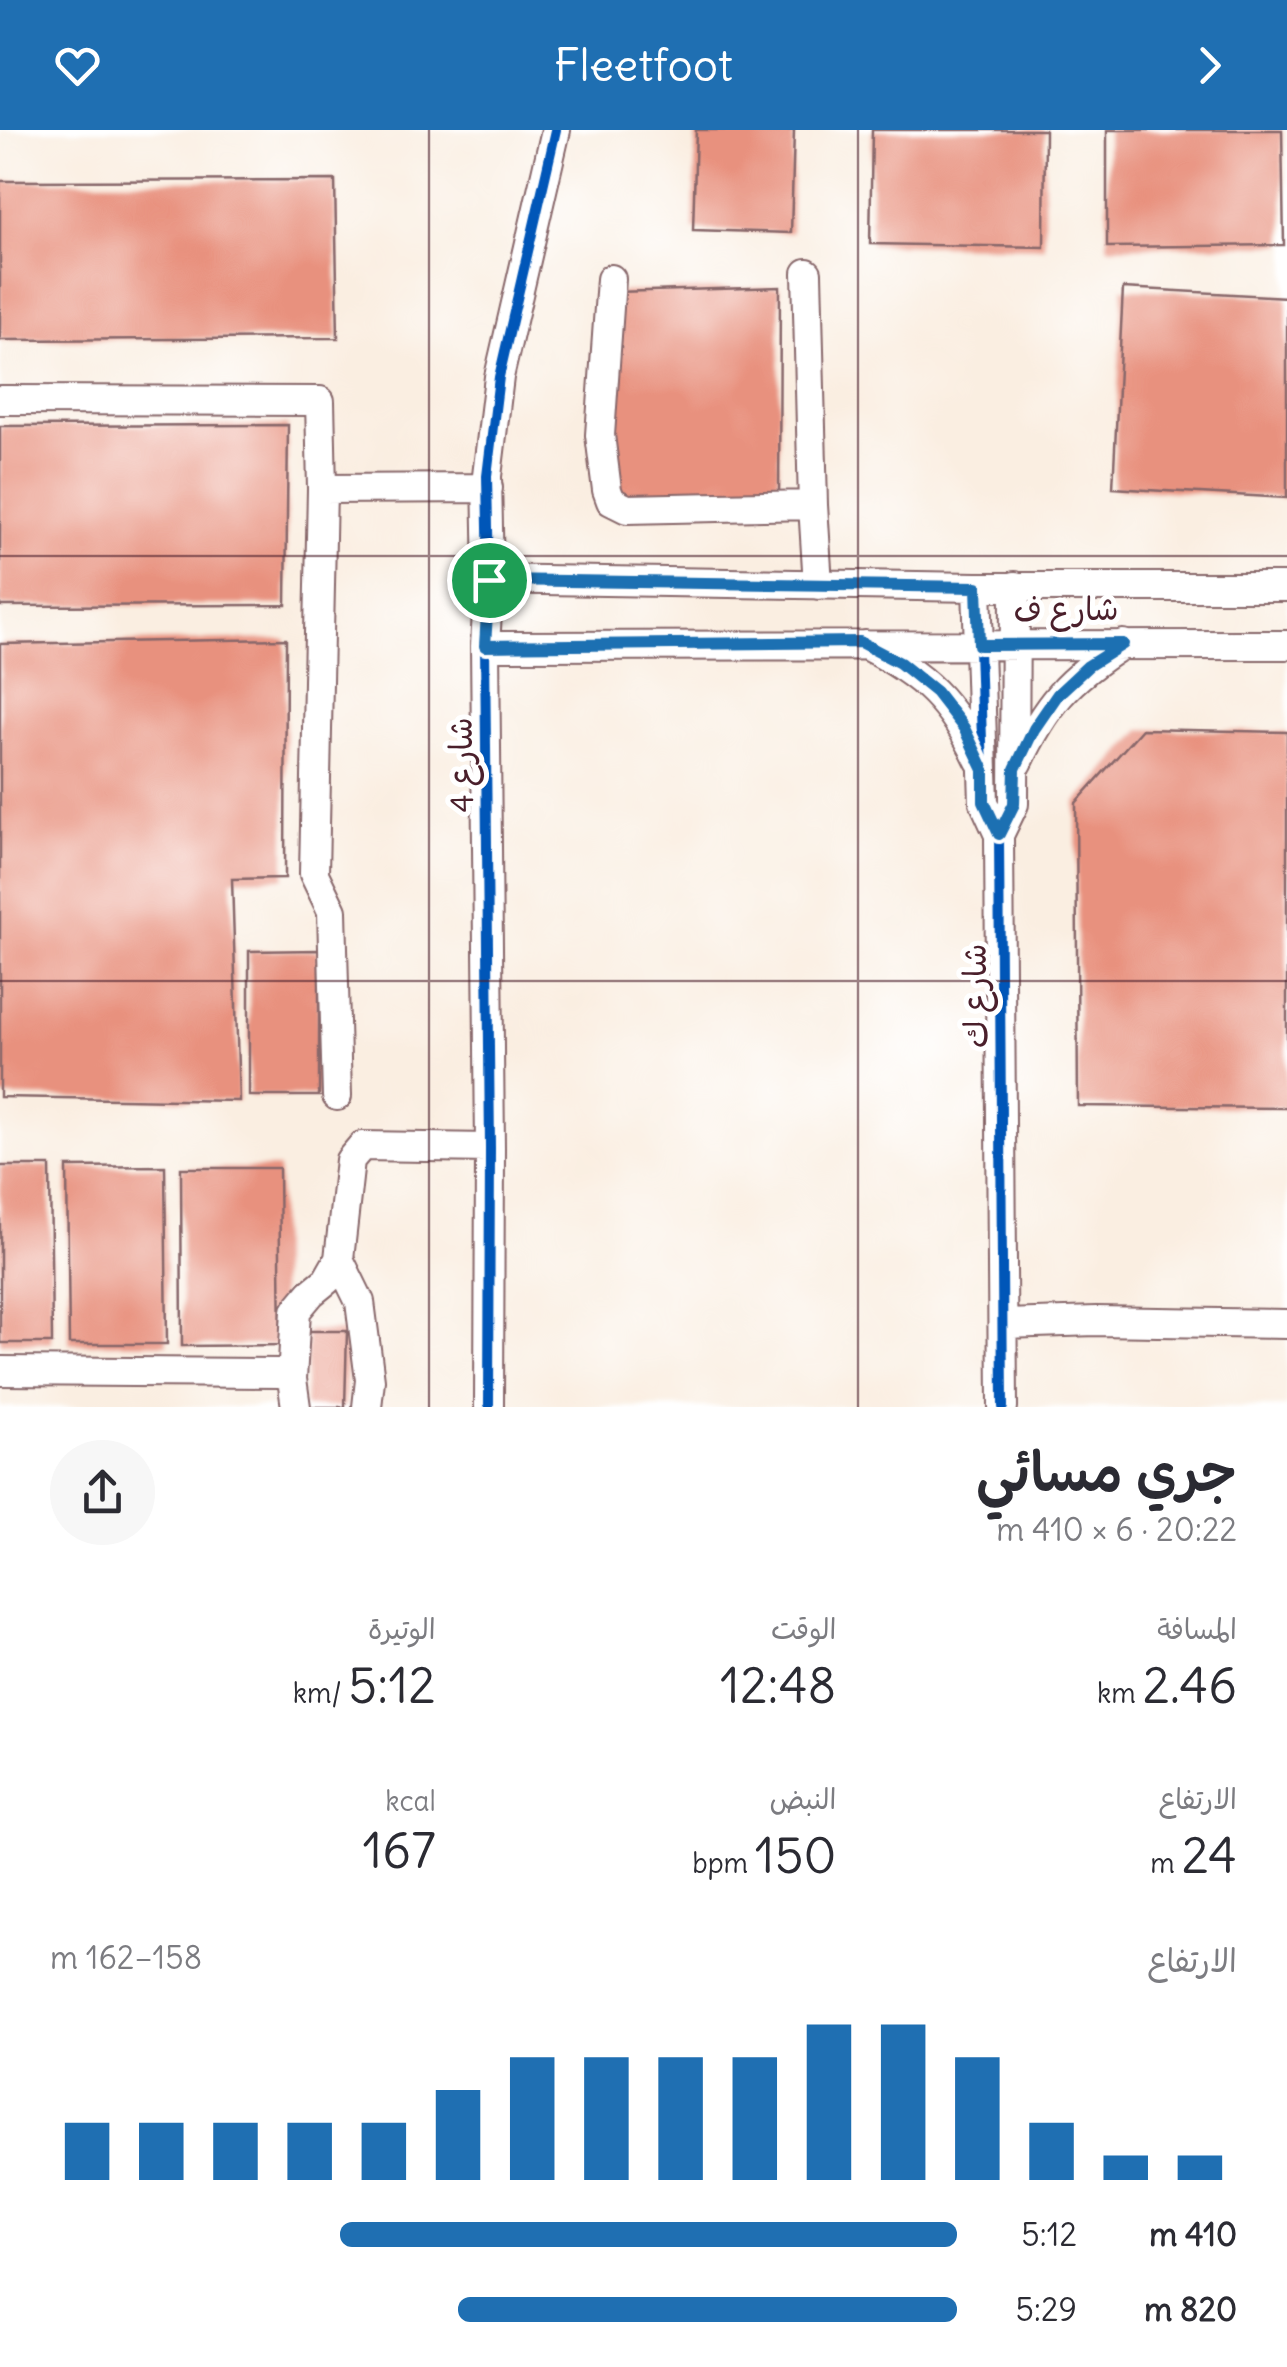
<!DOCTYPE html>
<html lang="ar">
<head>
<meta charset="utf-8">
<style>
	body { margin:0; font-family:Delius,"Playpen Sans Arabic",sans-serif; background:#f7f7f7; color:#2b2b33; direction:rtl; height:100vh; display:flex; flex-direction:column; font-size:38px; white-space:nowrap }
	* { box-sizing:border-box; margin:0 }
	p { font-size:32px; color:#7c7c81 }
	.icon { flex:none; width:55px; height:55px; fill:none; stroke:currentColor; stroke-width:2; stroke-linecap:round; stroke-linejoin:round }
	.map { position:relative; height:1277px; overflow:hidden; direction:ltr }
	.side { display:flex; flex-direction:column; background:#fff; flex:1 }
	.side>* { flex:none }
	.pin { position:absolute; display:grid; place-items:center; width:85px; height:85px; color:#fff; margin:-42px; border:5px solid #fff; border-radius:50%; box-shadow:0 2px 10px #0007 }
	.round { display:grid; place-items:center; flex:none; width:105px; height:105px; border-radius:52px; background:#f7f7f7 }
	.overview { display:flex; align-items:center; justify-content:space-between; height:170px; padding:0 50px }
	h1 { font-size:55px; font-weight:600; line-height:75px }
	.figures { display:grid; grid-template-columns:repeat(3,1fr); gap:15px; height:170px; padding:10px 50px }
	.figures div { display:grid; align-content:center }
	.figures b { font-size:50px; font-weight:600 }
	.figures small { font-size:28px; font-weight:400 }
	.figures p { font-size:28px }
	.chart { height:280px; padding:20px 50px }
	.chart p { display:flex; justify-content:space-between }
	.chart svg { width:100%; height:180px; margin-top:10px; stroke:#1f6fb2; stroke-width:6 }
	ul { padding:0 50px; list-style:none; font-size:32px }
	li { display:grid; grid-template-columns:160px 120px 1fr; align-items:center; height:75px }
	li i { height:25px; border-radius:12px; background:#1f6fb2 }
	header { display:flex; justify-content:space-between; align-items:center; height:130px; padding:0 50px; background:#1f6fb2; color:#fff; font-size:45px; font-weight:600 }
	.map>svg:first-child { display:block }
	.building { fill:#e8917e }
	.lines { fill:none; stroke-linecap:round; stroke-linejoin:round }
	.minor-casing { stroke:#88676b; stroke-width:32 }
	.minor { stroke:#fff; stroke-width:28 }
	.cycleway-casing { stroke:#fff; stroke-width:16 }
	.cycleway { stroke:#0057b8; stroke-width:10 }
	.route-casing { stroke:#fff; stroke-width:20 }
	.route { stroke:#1f6fb2; stroke-width:12 }
	.grid { fill:none; stroke:#4a1f2b; stroke-width:2.5; stroke-opacity:0.55 }
	.labels { text-anchor:middle; dominant-baseline:central; stroke-width:10; stroke-linejoin:round; paint-order:stroke }
	.street-label { font-size:32px; fill:#4a1f2b; stroke:#fff }
</style>
</head>
<body>
<header><svg class="icon" aria-label="forward" viewBox="0 0 24 24"><path d="M9 5l7 7-7 7"/></svg>Fleetfoot<svg class="icon" aria-label="heart" viewBox="0 0 24 24"><path d="M12 20l-8-8c-3-5 5-10 8-4 3-6 11-1 8 4z"/></svg></header>
<div class="map">
<svg width="1287" height="1277" viewBox="0 0 1287 1277">
	<rect width="100%" height="100%" fill="#fff"/>
	<filter id="ink" filterUnits="userSpaceOnUse"><feTurbulence type="fractalNoise" baseFrequency=".01" numOctaves="2"/><feDisplacementMap in="SourceGraphic" scale="20" xChannelSelector="R" yChannelSelector="G"/><feConvolveMatrix kernelMatrix="1 2 1 2 8 2 1 2 1" color-interpolation-filters="sRGB"/></filter>
	<filter id="wash" filterUnits="userSpaceOnUse"><feTurbulence type="fractalNoise" baseFrequency=".0048" numOctaves="4" result="noise"/><feDisplacementMap in="SourceGraphic" scale="40" xChannelSelector="R" yChannelSelector="G"/><feGaussianBlur stdDeviation="2.25" result="paint"/><feColorMatrix in="noise" values="0 0 0 0 0 0 0 0 0 0 0 0 0 0 0 0 0 1.4 0 .05"/><feComposite in="paint" operator="in"/></filter>
	<g filter="url(#wash)">
		<rect width="100%" height="100%" fill="#faeee1"/>
		<g id="blocks">
			<path class="building" d="M696 0H794L791 103 693 100Z
				M872 0H1045L1044 117 870 114Z
				M1107 0H1282L1284 115 1107 117Z
				M335 50 338 208 0 210V51Z
				M780 157 779 370H614L616 162Z
				M1123 158 1287 167V368L1113 358Z
				M288 295 286 475 0 476V296Z
				M286 509 285 748 232 749 239 971 0 967V514Z
				M1142 599 1287 602V978L1078 976 1076 673Z
				M319 820V966H249V821Z
				M0 1036H50L52 1213H0Z
				M165 1036 167 1214H69L67 1037Z
				M181 1038H279L281 1215 182 1216Z
				M307 1201H347L345 1277H305Z"/>
		</g>
	</g>
	<g filter="url(#ink)">
		<use href="#blocks" fill-opacity="0" stroke="#88676b" stroke-width="2.5"/>
		<g class="lines">
			<g class="minor-casing">
				<path id="minor" d="M807 143 813 375 818 455
					M611 149 600 305 607 360 611 371 627 379 813 375
					M0 270 320 271 322 359
					M489 449 977 457H1287
					M977 457 984 672 999 705 1003 1277
					M865 515C924 545 951 571 980 631
					M485 516C753 514 1020 513 1287 515
					M1018 633C1046 574 1068 549 1123 514
					M999 705 1014 674 1015 456
					M337 966 332 781 314 744 322 359 488 358
					M339 1129 360 1172 370 1250 367 1277
					M1004 1194 1096 1191 1287 1194
					M0 1241 282 1243 292 1249 296 1181 311 1163 327 1150 339 1129 350 1030 362 1016 490 1018
					M292 1249 296 1277
					M489 1277 490 1018 485 516 489 449 487 346 499 247 556 0"/>
			</g>
			<use href="#minor" class="minor"/>
			<g class="cycleway-casing">
				<path id="cycleway" d="M977 457 984 672 999 705 1003 1277
					M489 1277 490 1018 485 516 489 449 487 346 499 247 556 0"/>
			</g>
			<use href="#cycleway" class="cycleway"/>
		</g>
	</g>
	<g class="lines" filter="url(#ink)">
		<g class="route-casing">
			<path id="route" d="M489 450 977 457 979 515 1123 514 1088 536 1058 564 1034 599 1015 639 1014 674 999 704 984 672V640L964 598 936 562 900 533 860 512 485 516Z"/>
		</g>
		<use href="#route" class="route"/>
	</g>
	<path class="grid" d="M429 0V1277M858 0V1277M0 426H1287M0 851H1287"/>
	<g class="labels">
		<g class="street-label">
			<text transform="translate(1066 479) rotate(-1)">شارع ف</text>
			<text transform="translate(461 635) rotate(-91)">شارع 4</text>
			<text transform="translate(975 866) rotate(-91)">شارع ك</text>
		</g>
	</g>
</svg>
<div class="pin" style="left:489px;top:450px;background:#1e9e55"><svg class="icon" aria-label="arrive" viewBox="0 0 24 24"><path d="M6 21V4h12l-3 4 3 4H6"/></svg></div>
</div>
<section class="side">
<div class="overview"><div><h1>جري مسائي</h1><p>20:22 · 6 × 410 m</p></div><a class="round"><svg class="icon" aria-label="share" viewBox="0 0 24 24"><path d="M12 15V3M7 8l5-5 5 5M5 13v7h14v-7"/></svg></a></div>
<div class="figures">
<div><p>المسافة</p><b>2.46<small> km</small></b></div>
<div><p>الوقت</p><b>12:48</b></div>
<div><p>الوتيرة</p><b>5:12<small> /km</small></b></div>
</div>
<div class="figures">
<div><p>الارتفاع</p><b>24<small> m</small></b></div>
<div><p>النبض</p><b>150<small> bpm</small></b></div>
<div><p>kcal</p><b>167</b></div>
</div>
<div class="chart"><p><span>الارتفاع</span>158–162 m</p>
<svg viewBox="0 0 160 44" preserveAspectRatio="none"><path d="M5 44V30M15 44V30M25 44V30M35 44V30M45 44V30M55 44V22M65 44V14M75 44V14M85 44V14M95 44V14M105 44V6M115 44V6M125 44V14M135 44V30M145 44V38M155 44V38"/></svg>
</div>
<ul>
<li><b>410 m</b>5:12<i style="width:68%"></i></li>
<li><b>820 m</b>5:29<i style="width:55%"></i></li>
</ul>
</section>
</body>
</html>
